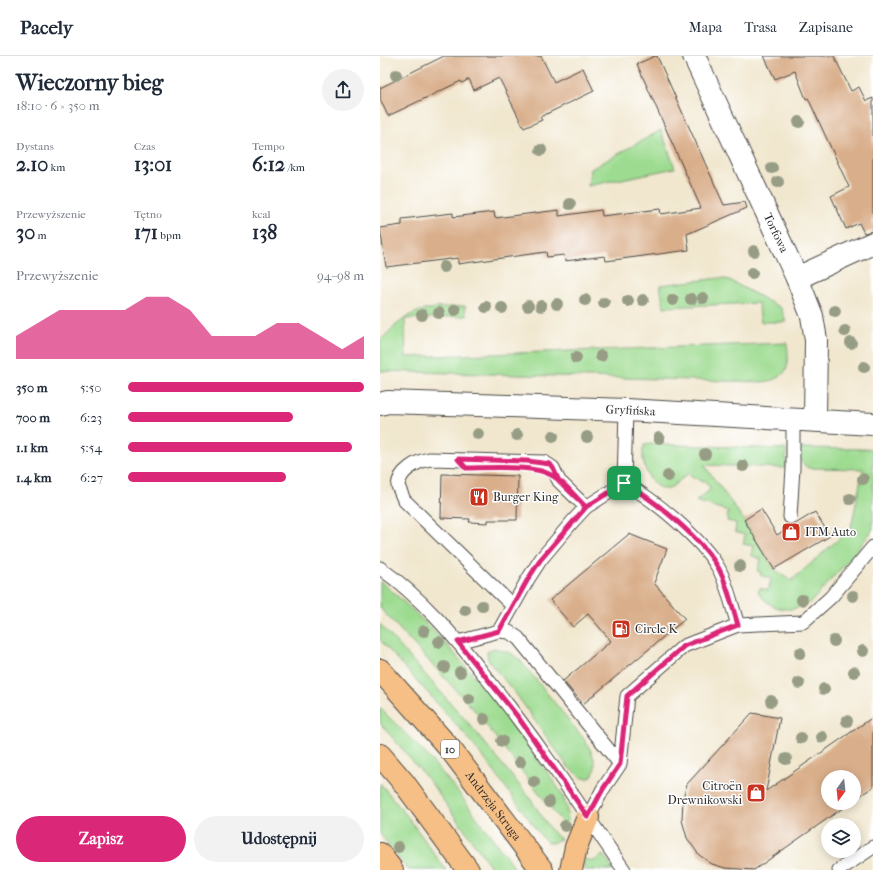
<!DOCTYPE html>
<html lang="pl">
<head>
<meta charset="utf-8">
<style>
	body { margin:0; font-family:"IM FELL French Canon",serif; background:#f2f2f3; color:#1f2937; height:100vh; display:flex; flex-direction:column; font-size:15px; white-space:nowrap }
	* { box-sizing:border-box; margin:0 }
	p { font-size:13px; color:#747a83 }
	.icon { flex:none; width:22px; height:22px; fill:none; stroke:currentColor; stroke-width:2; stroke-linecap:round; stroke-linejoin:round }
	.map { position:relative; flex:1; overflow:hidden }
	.drawer { display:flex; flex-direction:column; background:#fff; width:380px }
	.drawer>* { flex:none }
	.needle { width:26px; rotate:195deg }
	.buttons { position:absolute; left:441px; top:714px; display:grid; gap:8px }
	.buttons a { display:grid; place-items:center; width:40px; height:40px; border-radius:50%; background:#fff; box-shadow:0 2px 10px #0003; font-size:20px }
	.pin { position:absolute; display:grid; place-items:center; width:34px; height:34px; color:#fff; margin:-17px; border-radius:8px; box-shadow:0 2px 6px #0006 }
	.round { display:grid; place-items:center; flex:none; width:42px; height:42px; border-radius:21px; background:#f2f2f3 }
	.headline { display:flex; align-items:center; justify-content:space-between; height:68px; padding:0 16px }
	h1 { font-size:22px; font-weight:700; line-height:30px }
	.stats { display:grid; grid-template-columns:repeat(3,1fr); gap:6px; height:68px; padding:4px 16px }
	.stats div { display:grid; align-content:center }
	.stats b { font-size:20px; font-weight:700 }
	.stats small { font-size:11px; font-weight:400 }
	.stats p { font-size:11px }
	.chart { height:112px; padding:8px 16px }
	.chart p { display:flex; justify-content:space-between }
	.chart svg { width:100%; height:72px; margin-top:4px; fill:#db2777; opacity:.7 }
	.action { display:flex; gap:8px; margin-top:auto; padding:8px 16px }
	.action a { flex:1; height:46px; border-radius:24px; background:#db2777; color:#fff; font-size:16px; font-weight:700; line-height:46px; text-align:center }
	.action a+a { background:#f2f2f3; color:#1f2937 }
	ul { padding:0 16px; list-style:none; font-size:13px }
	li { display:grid; grid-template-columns:64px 48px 1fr; align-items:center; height:30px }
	li i { height:10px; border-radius:5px; background:#db2777 }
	header { display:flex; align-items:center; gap:24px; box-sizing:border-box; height:56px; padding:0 20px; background:#fff; border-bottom:1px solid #e0e1e3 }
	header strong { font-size:19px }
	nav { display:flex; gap:22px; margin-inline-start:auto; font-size:14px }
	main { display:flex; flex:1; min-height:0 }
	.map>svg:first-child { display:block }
	.green { fill:#9ddb90; stroke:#64835e }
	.building { fill:#d9ae8a }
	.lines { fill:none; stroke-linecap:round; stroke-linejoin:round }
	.service-casing { stroke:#494744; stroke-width:15 }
	.minor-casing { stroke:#494744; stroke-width:24 }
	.tertiary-casing { stroke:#494744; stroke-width:24 }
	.primary-casing { stroke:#494744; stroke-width:24 }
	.service { stroke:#fff; stroke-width:13 }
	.minor { stroke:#fff; stroke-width:22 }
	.tertiary { stroke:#fff; stroke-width:22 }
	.primary { stroke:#f5bf86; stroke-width:22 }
	.tree { fill:#979d85 }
	.route-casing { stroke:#fff; stroke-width:8 }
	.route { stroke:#db2777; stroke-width:5 }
	.labels { text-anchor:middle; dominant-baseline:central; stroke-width:3; stroke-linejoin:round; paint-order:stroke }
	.shield { fill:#fff; stroke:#6b6b6b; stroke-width:1 }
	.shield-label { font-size:11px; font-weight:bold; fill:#2b2b2b }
	.street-label { font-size:12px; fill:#2b2b2b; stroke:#fff }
	.poi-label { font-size:12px; fill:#2b2b2b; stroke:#fff; text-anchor:start }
</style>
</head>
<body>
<header>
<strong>Pacely</strong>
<nav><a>Mapa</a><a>Trasa</a><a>Zapisane</a></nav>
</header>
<main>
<section class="drawer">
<div class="headline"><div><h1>Wieczorny bieg</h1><p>18:10 · 6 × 350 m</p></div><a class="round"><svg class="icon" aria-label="share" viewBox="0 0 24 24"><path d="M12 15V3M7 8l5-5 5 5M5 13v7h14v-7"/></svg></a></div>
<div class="stats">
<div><p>Dystans</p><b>2.10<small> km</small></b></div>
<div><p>Czas</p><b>13:01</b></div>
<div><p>Tempo</p><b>6:12<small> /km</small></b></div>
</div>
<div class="stats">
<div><p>Przewyższenie</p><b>30<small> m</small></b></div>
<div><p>Tętno</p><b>171<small> bpm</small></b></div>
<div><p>kcal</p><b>138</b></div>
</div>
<div class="chart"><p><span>Przewyższenie</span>94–98 m</p>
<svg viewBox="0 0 160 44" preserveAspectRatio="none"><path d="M0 44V30L10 22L20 14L30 14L40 14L50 14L60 6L70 6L80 14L90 30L100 30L110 30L120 22L130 22L140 30L150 38L160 30V44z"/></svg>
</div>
<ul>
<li><b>350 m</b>5:50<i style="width:100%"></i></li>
<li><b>700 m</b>6:23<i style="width:70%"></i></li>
<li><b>1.1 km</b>5:54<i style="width:95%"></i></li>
<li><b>1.4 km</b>6:27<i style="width:67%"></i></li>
</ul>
<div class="action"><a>Zapisz</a><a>Udostępnij</a></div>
</section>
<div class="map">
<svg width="493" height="814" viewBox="0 0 493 814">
	<rect width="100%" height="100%" fill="#fff"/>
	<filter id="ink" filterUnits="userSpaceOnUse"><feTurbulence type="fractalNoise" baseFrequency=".025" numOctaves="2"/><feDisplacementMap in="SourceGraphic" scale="8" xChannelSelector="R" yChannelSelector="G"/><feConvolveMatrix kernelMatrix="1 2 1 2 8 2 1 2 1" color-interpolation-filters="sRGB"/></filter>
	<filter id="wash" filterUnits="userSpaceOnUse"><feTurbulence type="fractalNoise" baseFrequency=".012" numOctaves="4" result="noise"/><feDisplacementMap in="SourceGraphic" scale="16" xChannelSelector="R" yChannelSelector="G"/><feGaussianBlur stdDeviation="0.9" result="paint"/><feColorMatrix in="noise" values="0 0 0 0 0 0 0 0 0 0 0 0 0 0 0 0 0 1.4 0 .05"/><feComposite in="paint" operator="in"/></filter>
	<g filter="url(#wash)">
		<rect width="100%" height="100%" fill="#f1e7cf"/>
		<path class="green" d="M281 74 295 112 208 130 211 113Z
			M340 222 349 224 401 252 406 266H381L378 247 284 251 280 229Z
			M85 250 86 260 25 263 26 301 407 287C410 311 409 323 382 326L0 315V285C32 251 40 253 85 250Z
			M270 388 406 393V412L324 409 364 464 394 513 411 525 471 472 483 413 428 412 419 404V392L493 393V473L476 496 431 546C411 558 391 555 378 536L380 532 388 534 391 523 380 519 381 516 377 515 381 503 371 499 373 490 363 488 365 479 355 476 356 467 347 465 348 455 316 445 331 433 324 424 321 426 317 421 314 423 309 417 289 433C269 436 259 403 264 389Z
			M0 525C58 574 106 631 150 693 160 708 175 724 183 741 187 751 189 762 187 773L96 656 0 552Z
			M0 568 90 669 149 741 173 777 181 783 172 787 167 786 162 781 107 706 82 675 0 584Z
			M114 592 131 597 140 604 204 683C211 694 221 711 210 722H202L188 711 136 638 111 608 108 603 107 596Z
			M0 652 44 696 75 732 136 814H113L51 727 0 667Z
			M0 727 27 760 66 814H28L0 778Z
			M223 799 234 814H204V803L214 805Z"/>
		<g id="blocks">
			<path class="building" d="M64 0H161L174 26 203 12 214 35 160 61 162 64 144 72 119 22 94 34 89 23 82 27 81 25 8 60 0 43V32Z
				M275 0H277L344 149 365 146 367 152 307 178 309 194 226 205 225 200 185 205 184 199 167 201 166 196 78 208V202L6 211 0 172 22 169V163L73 157V161L114 156 115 162 179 154V160L221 154 222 160 280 153 281 158 321 152 257 8Z
				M384 0H454L471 35 479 31 486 45 493 42V175L484 177 479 167 466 173 451 140 469 131 428 42 426 43 415 15 395 23Z
				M62 418 138 420 137 464H108V467L89 466 90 463 61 462Z
				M381 453 397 479 435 456 450 480 394 513 364 464Z
				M249 478 287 493 274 527 305 563 203 648 183 625 231 585 208 558 193 571 170 544Z
				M372 657 400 662 386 735 493 661V731L474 744V721H448V747H470L374 814 345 812 332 808 319 799 307 782 302 764 303 742 307 728Z"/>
		</g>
	</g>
	<g filter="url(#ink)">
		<use href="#blocks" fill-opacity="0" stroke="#494744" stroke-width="1"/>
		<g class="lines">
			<g class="service-casing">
				<path id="service" d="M244 427C274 443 323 484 339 513 348 530 352 551 358 569
					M244 427 246 354
					M410 461 413 412V363
					M0 512C41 541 74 580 105 620 155 682 199 748 244 814
					M133 550 24 444 18 430C19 415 37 405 50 403L164 406 173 412 179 425 206 451
					M119 575 148 523 161 503 193 465 206 451 244 427
					M78 586 119 575 129 576 138 582 240 708
					M208 761 223 733 240 708 247 640 304 590 358 569 423 566 451 541 493 491
					M459 814 493 791"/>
			</g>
			<g class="minor-casing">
				<g id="minor">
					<path id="s1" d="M314 0 417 222 432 260 436 284 435 364"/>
					<path d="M417 222 493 187"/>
				</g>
			</g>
			<g class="tertiary-casing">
				<g id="tertiary">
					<path id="s2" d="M0 348 8 346 246 354 493 368"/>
				</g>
			</g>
			<g class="primary-casing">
				<g id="primary">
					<path id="s3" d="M0 614 71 694 162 814"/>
					<path d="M0 699 24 727 88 814"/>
					<path d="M0 798 12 814"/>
					<path d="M191 814 196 791 208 761"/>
				</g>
			</g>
			<use href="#service" class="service"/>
			<use href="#minor" class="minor"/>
			<use href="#tertiary" class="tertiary"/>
			<use href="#primary" class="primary"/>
		</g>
		<g class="tree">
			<circle cx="16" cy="19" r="6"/>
			<circle cx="419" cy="66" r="6"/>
			<circle cx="161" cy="94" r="6"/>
			<circle cx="392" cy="112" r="6"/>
			<circle cx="398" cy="126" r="6"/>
			<circle cx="190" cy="148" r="6"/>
			<circle cx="374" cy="195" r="6"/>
			<circle cx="64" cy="211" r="6"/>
			<circle cx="372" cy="217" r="6"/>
			<circle cx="323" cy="242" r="6"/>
			<circle cx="311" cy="243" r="6"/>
			<circle cx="205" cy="244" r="6"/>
			<circle cx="263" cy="244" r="6"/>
			<circle cx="293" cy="244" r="6"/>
			<circle cx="248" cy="245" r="6"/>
			<circle cx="224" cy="247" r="6"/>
			<circle cx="177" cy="248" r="6"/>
			<circle cx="148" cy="250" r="6"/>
			<circle cx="161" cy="250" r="6"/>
			<circle cx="106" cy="251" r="6"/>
			<circle cx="122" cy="252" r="6"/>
			<circle cx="75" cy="254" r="6"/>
			<circle cx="455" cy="255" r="6"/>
			<circle cx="59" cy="257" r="6"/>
			<circle cx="42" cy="259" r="6"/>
			<circle cx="465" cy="275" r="6"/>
			<circle cx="471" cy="287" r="6"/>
			<circle cx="221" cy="300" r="6"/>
			<circle cx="196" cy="302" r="6"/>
			<circle cx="484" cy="311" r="6"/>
			<circle cx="98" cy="378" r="6"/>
			<circle cx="137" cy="379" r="6"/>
			<circle cx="173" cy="380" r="6"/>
			<circle cx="207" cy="381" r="6"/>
			<circle cx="279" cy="382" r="6"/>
			<circle cx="325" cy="398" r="6"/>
			<circle cx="363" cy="410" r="6"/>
			<circle cx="288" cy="420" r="6"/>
			<circle cx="483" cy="423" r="6"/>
			<circle cx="470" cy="443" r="6"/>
			<circle cx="360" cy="510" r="6"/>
			<circle cx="473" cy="540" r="6"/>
			<circle cx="422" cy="544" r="6"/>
			<circle cx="102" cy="550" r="6"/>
			<circle cx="85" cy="554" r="6"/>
			<circle cx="44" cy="575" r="6"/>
			<circle cx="454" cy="585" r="6"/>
			<circle cx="59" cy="586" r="6"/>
			<circle cx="483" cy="595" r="6"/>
			<circle cx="420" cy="597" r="6"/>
			<circle cx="64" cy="611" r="6"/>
			<circle cx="80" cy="616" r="6"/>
			<circle cx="474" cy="616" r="6"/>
			<circle cx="419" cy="627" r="6"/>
			<circle cx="444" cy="633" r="6"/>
			<circle cx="89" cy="643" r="6"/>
			<circle cx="391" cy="645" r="6"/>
			<circle cx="104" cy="663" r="6"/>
			<circle cx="467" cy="665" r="6"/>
			<circle cx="442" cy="681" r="6"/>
			<circle cx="421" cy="682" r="6"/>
			<circle cx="122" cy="685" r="6"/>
			<circle cx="406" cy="703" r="6"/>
			<circle cx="140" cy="706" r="6"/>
			<circle cx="154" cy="726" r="6"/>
			<circle cx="169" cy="746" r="6"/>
			<circle cx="185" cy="770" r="6"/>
			<circle cx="18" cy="791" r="6"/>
		</g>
	</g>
	<g class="lines" filter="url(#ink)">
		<g class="route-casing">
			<path id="route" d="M244 427 206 451 179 425 173 412 170 408 147 405 78 403 86 412C106 412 153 409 169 418 183 424 195 441 206 451L161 503 148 523 119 575 78 586 138 661 208 761 223 733 240 708 247 640 304 590 358 569C352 551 348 530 339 513 323 484 274 443 244 427"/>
		</g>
		<use href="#route" class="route"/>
	</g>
	<defs>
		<g id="restaurant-square" transform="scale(1)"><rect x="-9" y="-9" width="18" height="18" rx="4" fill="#c8321e" stroke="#fff"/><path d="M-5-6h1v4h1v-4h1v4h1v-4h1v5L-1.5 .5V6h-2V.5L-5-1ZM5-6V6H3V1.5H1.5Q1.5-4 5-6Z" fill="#fff"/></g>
		<g id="shop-square" transform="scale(1)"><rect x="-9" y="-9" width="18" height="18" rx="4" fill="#c8321e" stroke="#fff"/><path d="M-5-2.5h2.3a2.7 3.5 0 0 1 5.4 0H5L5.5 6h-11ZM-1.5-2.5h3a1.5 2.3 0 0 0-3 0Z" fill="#fff"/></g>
		<g id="fuel-square" transform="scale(1)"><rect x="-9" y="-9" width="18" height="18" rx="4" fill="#c8321e" stroke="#fff"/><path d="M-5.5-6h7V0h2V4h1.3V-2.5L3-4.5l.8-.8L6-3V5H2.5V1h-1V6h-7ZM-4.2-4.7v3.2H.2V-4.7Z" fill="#fff"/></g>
	</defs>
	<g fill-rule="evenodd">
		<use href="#restaurant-square" x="99" y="441"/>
		<use href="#shop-square" x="411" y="476"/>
		<use href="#fuel-square" x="241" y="573"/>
		<use href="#shop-square" x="376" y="737"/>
	</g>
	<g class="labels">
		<rect class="shield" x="61" y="684" width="18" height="18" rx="3"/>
		<g class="shield-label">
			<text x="70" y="693">10</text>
		</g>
		<g class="street-label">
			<text stroke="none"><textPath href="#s1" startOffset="195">Torfowa</textPath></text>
			<text stroke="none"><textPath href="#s2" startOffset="251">Gryfińska</textPath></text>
			<text stroke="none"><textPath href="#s3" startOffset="177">Andrzeja Struga</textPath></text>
		</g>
		<g class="poi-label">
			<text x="113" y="441">Burger King</text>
			<text x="425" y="476">ITM Auto</text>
			<text x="255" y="573">Circle K</text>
			<text x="362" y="730" text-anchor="end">Citroën<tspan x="362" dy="14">Drewnikowski</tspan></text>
		</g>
	</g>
</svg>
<div class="buttons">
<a><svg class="needle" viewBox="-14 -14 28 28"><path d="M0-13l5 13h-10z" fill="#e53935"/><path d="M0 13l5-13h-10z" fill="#747a83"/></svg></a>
<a><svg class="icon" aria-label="layers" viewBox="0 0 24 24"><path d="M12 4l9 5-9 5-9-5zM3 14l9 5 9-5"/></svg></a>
</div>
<div class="pin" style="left:244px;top:427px;background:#1e9e55"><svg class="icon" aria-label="arrive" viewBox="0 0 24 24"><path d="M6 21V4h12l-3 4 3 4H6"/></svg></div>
</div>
</main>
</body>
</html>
